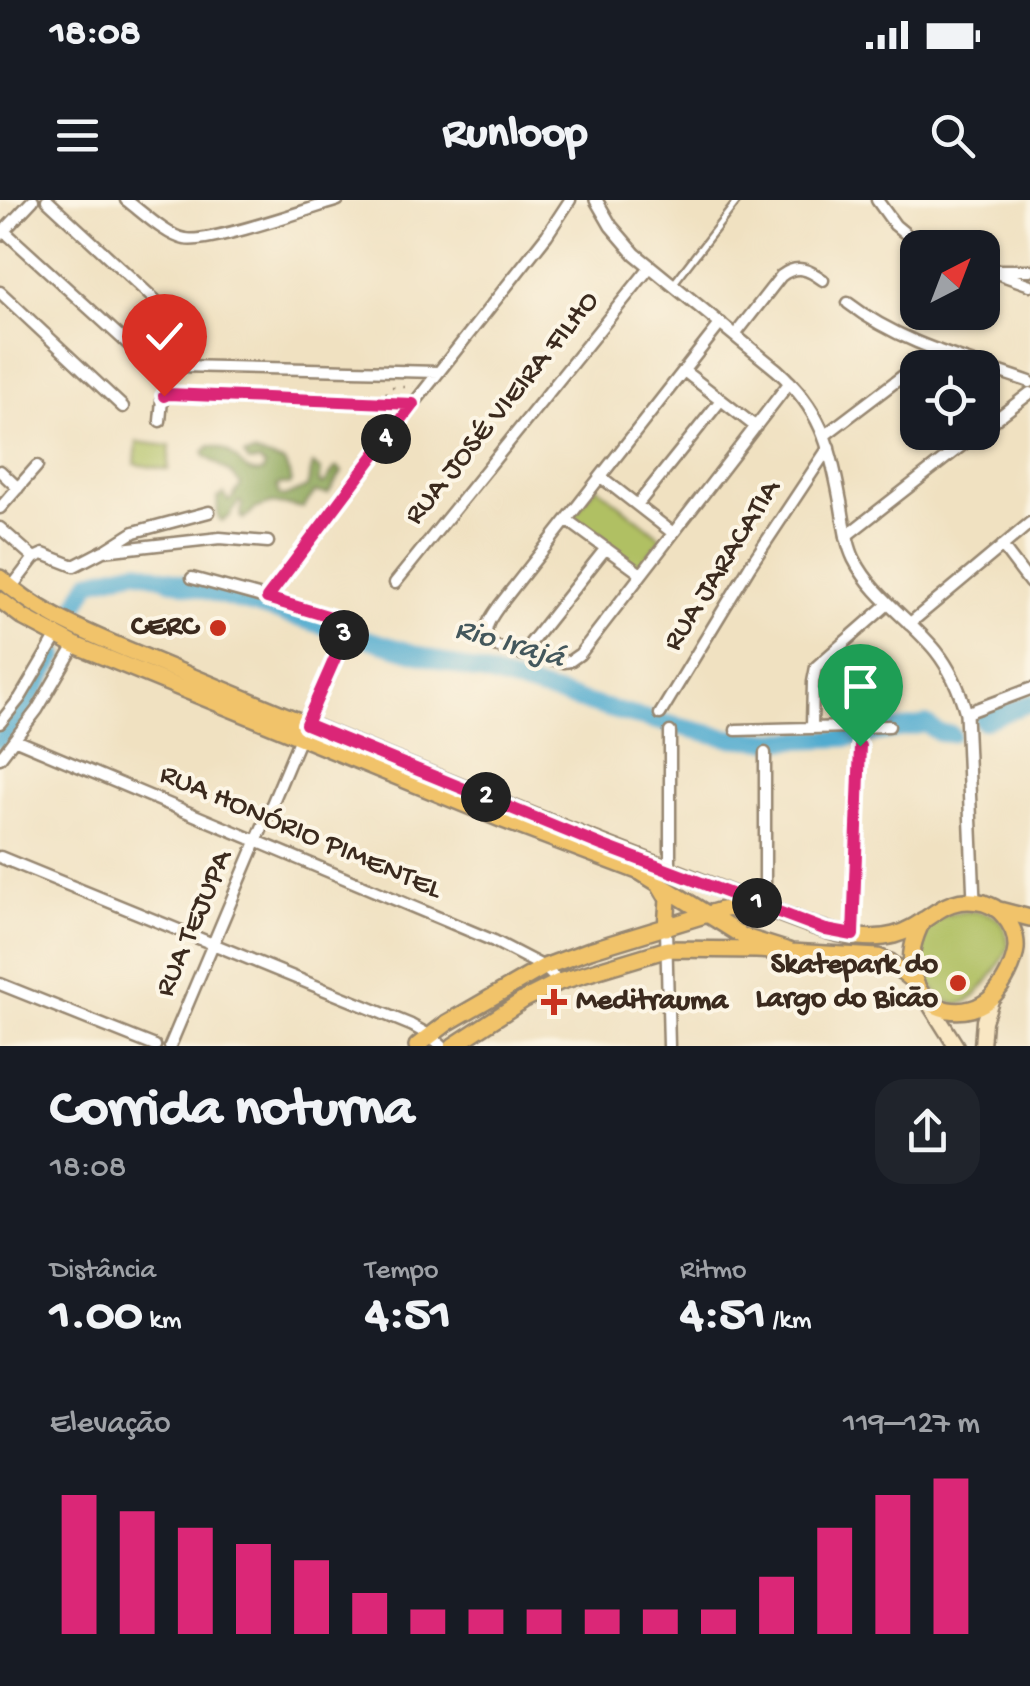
<!DOCTYPE html>
<html lang="pt">
<head>
<meta charset="utf-8">
<style>
	body { margin:0; font-family:"Gochi Hand",sans-serif; background:#20242c; color:#f1f3f6; height:100vh; display:flex; flex-direction:column; font-size:38px; white-space:nowrap }
	* { box-sizing:border-box; margin:0 }
	p { font-size:32px; color:#9ea1a6 }
	.icon { flex:none; width:55px; height:55px; fill:none; stroke:currentColor; stroke-width:2; stroke-linecap:round; stroke-linejoin:round }
	.map { position:relative; height:846px; overflow:hidden }
	.details { display:flex; flex-direction:column; background:#171b24; flex:1 }
	.details>* { flex:none }
	.needle { width:65px; rotate:42deg }
	.buttons { position:absolute; left:900px; top:30px; display:grid; gap:20px }
	.buttons a { display:grid; place-items:center; width:100px; height:100px; border-radius:20px; background:#171b24; box-shadow:0 2px 8px #0004; font-size:50px }
	.pin { position:absolute; display:grid; place-items:center; width:85px; height:85px; color:#fff; margin:-102px -42px; border-radius:50% 50% 50% 0; rotate:-45deg; box-shadow:0 0 10px #0007 }
	.pin .icon { rotate:45deg }
	.km { position:absolute; width:50px; height:50px; margin:-25px; border-radius:50%; background:#222; color:#fff; font-size:28px; line-height:50px; text-align:center }
	.round { display:grid; place-items:center; flex:none; width:105px; height:105px; border-radius:30px; background:#20242c }
	.overview { display:flex; align-items:center; justify-content:space-between; height:170px; padding:0 50px }
	h1 { font-size:55px; font-weight:700; line-height:75px }
	.stats { display:grid; grid-template-columns:repeat(3,1fr); gap:15px; height:170px; padding:10px 50px }
	.stats div { display:grid; align-content:center }
	.stats b { font-size:50px; font-weight:700 }
	.stats small { font-size:28px; font-weight:400 }
	.stats p { font-size:28px }
	.chart { height:280px; padding:20px 50px }
	.chart p { display:flex; justify-content:space-between }
	.chart svg { width:100%; height:180px; margin-top:10px; stroke:#db2777; stroke-width:6 }
	.status { display:flex; justify-content:space-between; align-items:center; height:70px; padding:0 50px; background:#171b24; direction:ltr }
	.status svg { height:28px; fill:currentColor }
	header { display:flex; justify-content:space-between; align-items:center; height:130px; padding:0 50px; background:#171b24; font-size:45px; font-weight:700 }
	.map>svg:first-child { display:block }
	.green { fill:#b0c063; stroke:#767540; stroke-width:2.5 }
	.forest { fill:#8ca659; stroke:#64683c; stroke-width:2.5 }
	.lines { fill:none; stroke-linecap:round; stroke-linejoin:round }
	.river { stroke:#51abcf; stroke-width:18 }
	.service-casing { stroke:#968670; stroke-width:10 }
	.minor-casing { stroke:#968670; stroke-width:15 }
	.tertiary-casing { stroke:#968670; stroke-width:16 }
	.secondary-casing { stroke:#968670; stroke-width:19 }
	.primary-casing { stroke:#968670; stroke-width:20 }
	.path { stroke:#968670; stroke-width:2.5; stroke-dasharray:2.5 8; stroke-linecap:butt }
	.service { stroke:#fff; stroke-width:5 }
	.minor { stroke:#fff; stroke-width:10 }
	.tertiary { stroke:#fff; stroke-width:11 }
	.secondary { stroke:#f9e7c3; stroke-width:14 }
	.primary { stroke:#f1c36a; stroke-width:15 }
	.route-casing { stroke:#fff; stroke-width:20 }
	.route { stroke:#db2777; stroke-width:12 }
	.poi-dot { fill:#c8321e; stroke:#fcf5e5; stroke-width:4 }
	.labels { text-anchor:middle; dominant-baseline:central; stroke-width:8; stroke-linejoin:round; paint-order:stroke }
	.street-label { font-size:30px; fill:#3b2a1e; stroke:#fcf5e5 }
	.poi-label { font-size:30px; font-weight:bold; fill:#3b2a1e; stroke:#fcf5e5; text-anchor:end }
	.water-label { font-size:32px; font-style:italic; fill:#43575c; stroke:#fcf5e5 }
</style>
</head>
<body>
<div class="status"><b>18:08</b><svg viewBox="0 0 49 12"><path d="M0 12V9h3v3zM5 12V6h3v6zM10 12V3h3v9zM15 12V0h3v12zM26 1h20v11H26zM47 4h2v5h-2z"/></svg></div>
<header><svg class="icon" aria-label="menu" viewBox="0 0 24 24"><path d="M4 6h16M4 12h16M4 18h16"/></svg>Runloop<svg class="icon" aria-label="search" viewBox="0 0 24 24"><circle cx="10" cy="10" r="6"/><path d="M15 15l6 6"/></svg></header>
<div class="map">
<svg width="1030" height="846" viewBox="0 0 1030 846">
	<rect width="100%" height="100%" fill="#fcf5e5"/>
	<filter id="ink" filterUnits="userSpaceOnUse"><feTurbulence type="fractalNoise" baseFrequency=".01" numOctaves="2"/><feDisplacementMap in="SourceGraphic" scale="20" xChannelSelector="R" yChannelSelector="G"/><feConvolveMatrix kernelMatrix="1 2 1 2 8 2 1 2 1" color-interpolation-filters="sRGB"/></filter>
	<filter id="wash" filterUnits="userSpaceOnUse"><feTurbulence type="fractalNoise" baseFrequency=".0048" numOctaves="4" result="noise"/><feDisplacementMap in="SourceGraphic" scale="40" xChannelSelector="R" yChannelSelector="G"/><feGaussianBlur stdDeviation="2.25" result="paint"/><feColorMatrix in="noise" values="0 0 0 0 0 0 0 0 0 0 0 0 0 0 0 0 0 1.4 0 .05"/><feComposite in="paint" operator="in"/></filter>
	<g filter="url(#wash)">
		<rect width="100%" height="100%" fill="#f0e1c1"/>
		<path class="green" d="M137 242 170 246 168 270 135 264Z
			M596 286 662 338 637 369 572 318Z
			M974 711C1000 713 1006 723 1009 747 1002 762 981 795 966 802 935 817 891 737 943 716 953 712 964 712 974 711Z"/>
		<path class="forest" d="M210 246C241 249 238 277 263 272L265 266 259 261 249 262 244 255 254 253 284 262 292 281 290 285 279 284 277 286 279 295 284 297 307 287 313 264 321 271 319 282 322 285 326 282 335 268H339L342 272 328 294 315 292 303 308 273 303 257 308 243 319 241 317 242 304 239 301 229 317 222 321 218 317 217 298 224 294 228 301 231 300 241 285 232 274 205 256 204 252Z"/>
		<g class="lines">
			<path class="river" d="M72 414 90 381 137 370 444 462 627 514 728 538 769 541 849 538 926 524 939 533 951 534
				M983 521 1030 503
				M0 540 21 514 56 455"/>
		</g>
	</g>
	<g filter="url(#ink)">
		<g class="lines">
			<g class="service-casing">
				<path id="service" d="M674 83 738 0"/>
			</g>
			<g class="minor-casing">
				<path id="minor" d="M47 0 155 100
					M126 0C141 11 167 36 185 39 209 44 309 9 338 0
					M877 0 895 25 923 48
					M4 31 137 152
					M0 35 33 0
					M982 68 1030 85
					M998 70H1030
					M0 92 123 207
					M848 103C901 144 968 160 1030 182
					M721 123 499 406C489 420 479 433 494 446L564 462 570 461 580 454 790 182
					M735 135 781 76C797 64 808 69 823 80
					M180 166 439 172
					M684 171 756 227
					M160 221 162 200 168 195 413 204
					M982 230 1030 193
					M825 235 937 150
					M0 271 18 288
					M601 277 673 333
					M637 305 721 200
					M0 308 37 266
					M567 320 641 374
					M0 328 34 358 43 354 74 366 103 351 220 338 268 342
					M846 336 979 232
					M1002 346 1030 383
					M104 351 134 332 209 312
					M395 383 650 67
					M11 388 34 358
					M267 398 389 235 547 35 570 0
					M909 424 1030 323
					M522 454 606 348
					M966 513 1030 489
					M660 514 750 366 829 247
					M0 523 20 498 56 437
					M812 527 813 482 816 467 888 404
					M736 530 889 526
					M16 540 494 741 544 767 559 782
					M0 558 37 510 75 445
					M0 657 411 825 429 835 442 846
					M670 670V532
					M765 707V553
					M666 728 669 846
					M853 735 860 546
					M0 784 155 846
					M170 846 345 431 340 420 328 415 192 378"/>
			</g>
			<g class="tertiary-casing">
				<path id="tertiary" d="M596 0 611 26 635 54 777 170C820 209 830 244 840 299 844 319 845 340 854 359 873 397 910 419 936 451 951 470 960 491 966 513L974 701"/>
			</g>
			<g class="secondary-casing">
				<path id="secondary" d="M927 800 956 846
					M982 846 984 821 992 797"/>
			</g>
			<g class="primary-casing">
				<path id="primary" d="M0 378C34 409 74 427 116 445 301 522 485 599 671 670 721 689 770 711 820 728 842 736 872 741 894 735 929 726 942 692 984 703 992 706 997 708 1003 715 1012 725 1017 735 1016 749 1014 765 1004 784 993 796 968 821 924 814 914 778 908 757 913 739 923 720
					M0 400 24 418 75 445 503 620 640 672 744 737 789 751
					M659 684 668 699 666 728
					M999 710 1030 718
					M417 846 447 823 544 767 590 750 721 710 752 704
					M453 846 525 799 559 782 668 749 756 750 878 757 890 762 914 781"/>
			</g>
			<path class="path" d="M386 194 389 187H413"/>
			<use href="#service" class="service"/>
			<use href="#minor" class="minor"/>
			<use href="#tertiary" class="tertiary"/>
			<use href="#secondary" class="secondary"/>
			<use href="#primary" class="primary"/>
		</g>
	</g>
	<g class="lines" filter="url(#ink)">
		<g class="route-casing">
			<path id="route" d="M164 196 168 194 413 204 267 398 334 418 344 426 343 440 306 524 601 645 826 730 853 735 860 546"/>
		</g>
		<use href="#route" class="route"/>
	</g>
	<g class="poi-dot">
		<circle cx="218" cy="428" r="10"/>
		<circle cx="958" cy="783" r="10"/>
		<path d="M549 787h10v10h10v10h-10v10h-10v-10h-10v-10h10z"/>
	</g>
	<g class="labels">
		<g class="street-label">
			<text transform="translate(503 209) rotate(-51)">RUA JOSÉ VIEIRA FILHO</text>
			<text transform="translate(723 366) rotate(-58)">RUA JARACATIA</text>
			<text transform="translate(300 633) rotate(23)">RUA HONÓRIO PIMENTEL</text>
			<text transform="translate(195 724) rotate(-67)">RUA TEJUPA</text>
		</g>
		<g class="poi-label">
			<text x="198" y="428">CERC</text>
			<text x="938" y="766">Skatepark do<tspan x="938" dy="34">Largo do Bicão</tspan></text>
			<text x="576" y="802" text-anchor="start">Meditrauma</text>
		</g>
		<g class="water-label">
			<text transform="translate(509 445) rotate(16)">Rio Irajá</text>
		</g>
	</g>
</svg>
<div class="buttons">
<a><svg class="needle" viewBox="-14 -14 28 28"><path d="M0-13l5 13h-10z" fill="#e53935"/><path d="M0 13l5-13h-10z" fill="#9ea1a6"/></svg></a>
<a><svg class="icon" aria-label="locate" viewBox="0 0 24 24"><circle cx="12" cy="12" r="6"/><path d="M12 2v4M12 18v4M2 12h4M18 12h4"/></svg></a>
</div>
<div class="pin" style="left:860px;top:546px;background:#1e9e55"><svg class="icon" aria-label="arrive" viewBox="0 0 24 24"><path d="M6 21V4h12l-3 4 3 4H6"/></svg></div>
<div class="pin" style="left:164px;top:196px;background:#d93025"><svg class="icon" aria-label="check" viewBox="0 0 24 24"><path d="M5 12l5 5 9-10"/></svg></div>
<b class="km" style="left:757px;top:703px">1</b>
<b class="km" style="left:486px;top:597px">2</b>
<b class="km" style="left:344px;top:435px">3</b>
<b class="km" style="left:386px;top:239px">4</b>
</div>
<section class="details">
<div class="overview"><div><h1>Corrida noturna</h1><p>18:08</p></div><a class="round"><svg class="icon" aria-label="share" viewBox="0 0 24 24"><path d="M12 15V3M7 8l5-5 5 5M5 13v7h14v-7"/></svg></a></div>
<div class="stats">
<div><p>Distância</p><b>1.00<small> km</small></b></div>
<div><p>Tempo</p><b>4:51</b></div>
<div><p>Ritmo</p><b>4:51<small> /km</small></b></div>
</div>
<div class="chart"><p><span>Elevação</span>119–127 m</p>
<svg viewBox="0 0 160 44" preserveAspectRatio="none"><path d="M5 44V10M15 44V14M25 44V18M35 44V22M45 44V26M55 44V34M65 44V38M75 44V38M85 44V38M95 44V38M105 44V38M115 44V38M125 44V30M135 44V18M145 44V10M155 44V6"/></svg>
</div>
</section>
</body>
</html>
